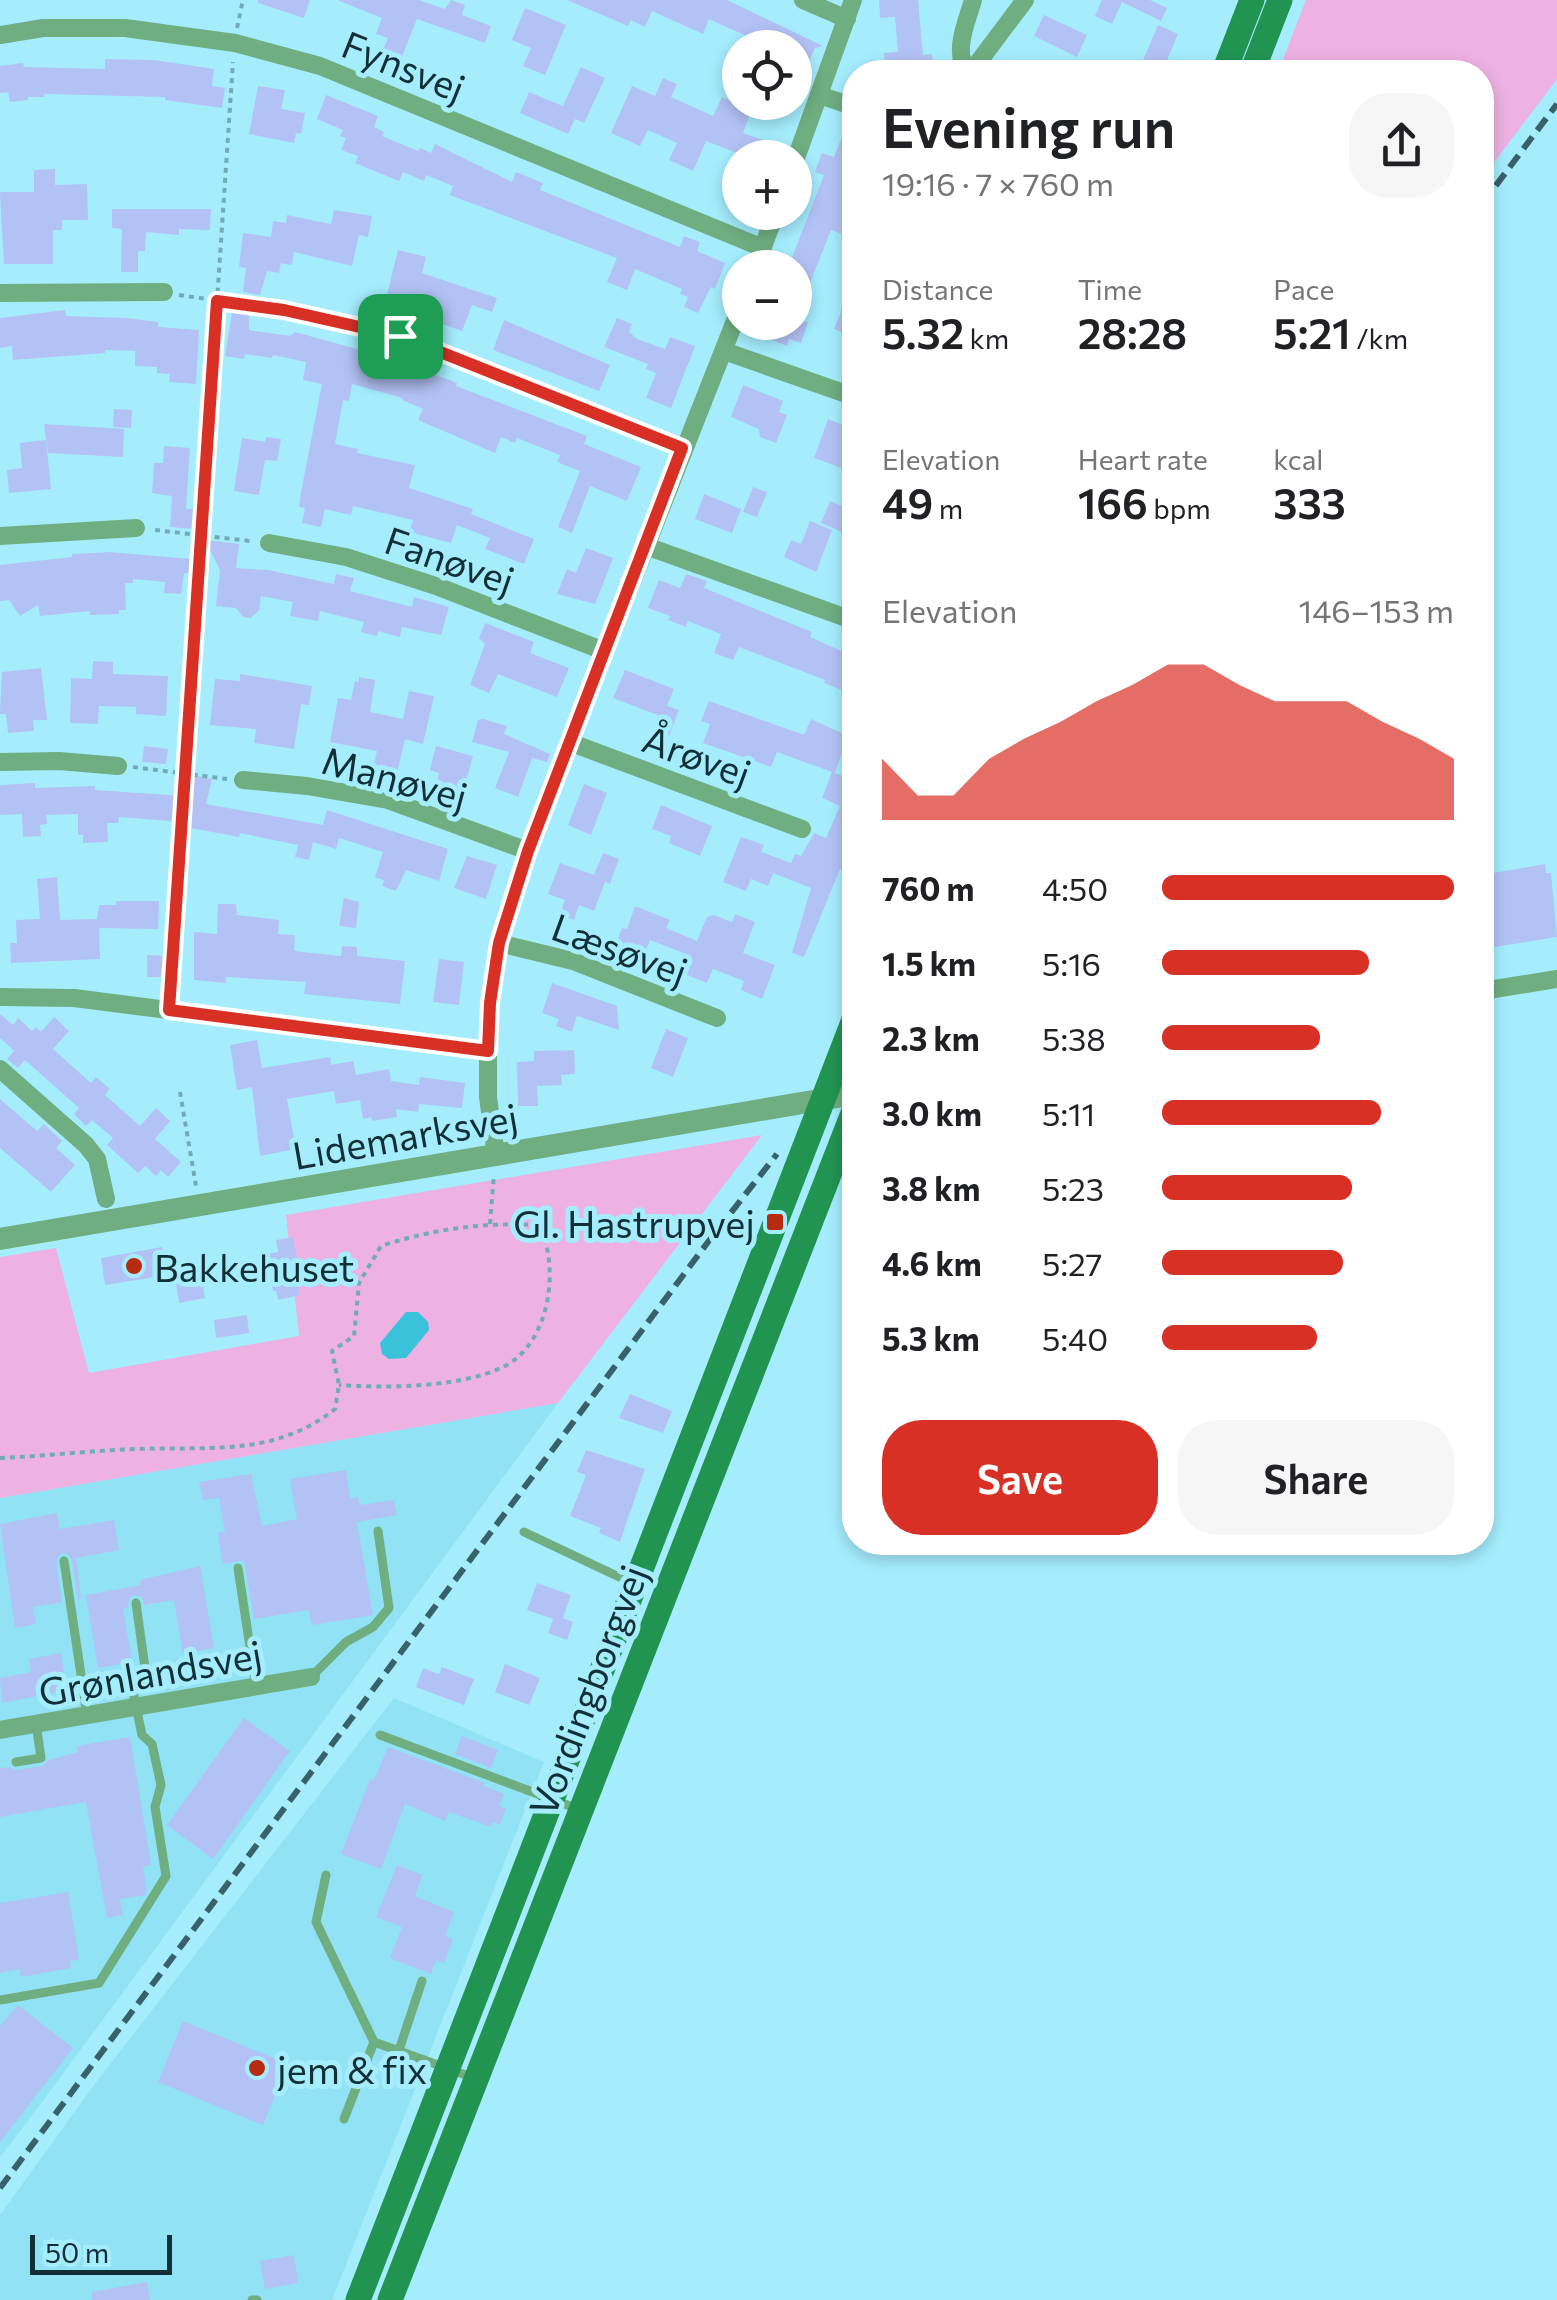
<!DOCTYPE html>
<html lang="en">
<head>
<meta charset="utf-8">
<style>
	body { margin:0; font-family:Commissioner,sans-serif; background:#f6f6f6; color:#202124; height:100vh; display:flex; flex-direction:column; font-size:38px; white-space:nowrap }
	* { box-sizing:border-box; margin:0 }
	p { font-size:32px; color:#757577 }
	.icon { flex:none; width:55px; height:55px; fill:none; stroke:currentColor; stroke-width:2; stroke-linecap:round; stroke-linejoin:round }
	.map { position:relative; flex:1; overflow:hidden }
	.sheet { position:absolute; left:842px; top:60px; width:652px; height:1495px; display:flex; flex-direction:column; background:#fff; border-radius:40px; box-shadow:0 5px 15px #0003 }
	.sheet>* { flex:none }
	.controls { position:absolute; left:722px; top:30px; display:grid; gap:20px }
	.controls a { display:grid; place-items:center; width:90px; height:90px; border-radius:50%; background:#fff; box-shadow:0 5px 15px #0003; font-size:50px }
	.scale { position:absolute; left:30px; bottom:25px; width:142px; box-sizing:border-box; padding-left:10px; border:5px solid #112f35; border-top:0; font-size:28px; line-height:35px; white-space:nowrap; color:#112f35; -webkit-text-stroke:8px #a5edfd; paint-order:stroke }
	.pin { position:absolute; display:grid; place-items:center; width:85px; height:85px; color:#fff; margin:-42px; border-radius:20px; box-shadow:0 5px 15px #0006 }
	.round { display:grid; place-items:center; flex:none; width:105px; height:105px; border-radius:40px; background:#f6f6f6 }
	.summary { display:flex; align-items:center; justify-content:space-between; height:170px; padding:0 40px }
	h1 { font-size:55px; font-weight:600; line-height:75px }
	.stats { display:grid; grid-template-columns:repeat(3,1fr); gap:15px; height:170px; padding:10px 40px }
	.stats div { display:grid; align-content:center }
	.stats b { font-size:42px; font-weight:600 }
	.stats small { font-size:28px; font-weight:400 }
	.stats p { font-size:28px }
	.chart { height:280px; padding:20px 40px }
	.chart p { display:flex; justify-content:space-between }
	.chart svg { width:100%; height:180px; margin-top:10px; fill:#d93025; opacity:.7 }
	.button { display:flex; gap:20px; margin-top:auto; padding:20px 40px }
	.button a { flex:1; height:115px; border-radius:40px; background:#d93025; color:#fff; font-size:40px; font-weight:600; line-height:115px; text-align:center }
	.button a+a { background:#f6f6f6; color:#202124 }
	ul { padding:0 40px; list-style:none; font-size:32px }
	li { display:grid; grid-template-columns:160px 120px 1fr; align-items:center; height:75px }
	li i { height:25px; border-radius:12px; background:#d93025 }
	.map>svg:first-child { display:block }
	.built { fill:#90e2f4 }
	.green { fill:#edb1e3 }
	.water { fill:#3bc2db }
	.building { fill:#b3c2f5 }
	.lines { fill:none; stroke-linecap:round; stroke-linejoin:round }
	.path { stroke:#72abb8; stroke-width:4; stroke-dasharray:5 5; stroke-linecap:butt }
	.service { stroke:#6fae81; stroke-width:9 }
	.minor { stroke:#6fae81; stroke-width:18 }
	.tertiary { stroke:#6fae81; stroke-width:22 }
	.secondary { stroke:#229452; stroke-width:25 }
	.rail { stroke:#386169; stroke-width:6; stroke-dasharray:15 8; stroke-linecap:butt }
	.route-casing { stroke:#fff; stroke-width:20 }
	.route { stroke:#d93025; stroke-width:12 }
	.poi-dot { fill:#b72b10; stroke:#a5edfd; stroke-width:4 }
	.labels { text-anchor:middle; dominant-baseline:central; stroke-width:10; stroke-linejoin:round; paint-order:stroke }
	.street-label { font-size:38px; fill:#112f35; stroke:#a5edfd }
	.poi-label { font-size:38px; fill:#112f35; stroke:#a5edfd; text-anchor:start }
</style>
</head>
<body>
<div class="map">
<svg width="1557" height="2300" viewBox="0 0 1557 2300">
	<rect width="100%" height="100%" fill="#a5edfd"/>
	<path class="built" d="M558 1403 28 2121 0 2157V1498Z
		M394 1698 544 1762 332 2300H0V2215L94 2085Z"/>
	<path class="green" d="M1306 0H1557V79L1483 177 1482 72H1278Z
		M762 1135 558 1403 0 1498V1257L56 1248 89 1373 299 1336 286 1215Z"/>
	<path class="water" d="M406 1312H418L428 1322 429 1330 406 1358 389 1359 382 1354 380 1343Z"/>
	<path class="building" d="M258 0H310L304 18 258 3Z
		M337 0H419L445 9 451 0 465 5 462 15 491 26 485 43 417 19 399 64 381 56 388 38 376 34 382 18Z
		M567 0H727L823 46 815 48 795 93V48H749L753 39 709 19 703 34 652 11 645 27 631 20 628 26Z
		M879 0H918L923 55 932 54 934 71 885 72 884 53 898 52 895 17 880 18Z
		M1102 0H1150L1167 8 1161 21 1122 2 1112 24 1095 16Z
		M525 8 566 25 545 75 523 66 531 48 512 40Z
		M1044 15 1087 35 1077 57 1034 36Z
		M1158 25 1178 34 1162 72H1138Z
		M105 59 154 60 214 69 212 86 225 88 222 108 165 100V97L44 94V97H28V100L10 102 8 92 0 93V66L23 63 24 67 105 69Z
		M581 67 605 78 584 123 575 119 568 134 520 113 529 92 563 106Z
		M663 78 677 84 671 97 713 116 722 97 752 109 743 133 778 145 773 158H750L706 141 693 171 669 160 677 143 648 130 640 146 611 133 632 86 655 96Z
		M258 86 285 90 281 109 305 113 301 134 296 133 294 143 249 134Z
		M326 95 378 116 374 127 384 132 382 136 418 151 420 148 431 153 435 144 512 182 516 172 543 183 540 190 680 247 684 236 700 242 697 251 725 263 715 289 711 287 698 313 684 307 688 297 680 294 682 289 635 269 627 290 607 282 617 258 450 195 453 186 426 175 424 181 403 172 399 181 355 163 358 156 341 150 346 138 340 136 343 130 317 119Z
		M843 134 855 138V196L847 216 855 219V239L831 230 795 321V268H788L824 175 815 172 822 153 834 157Z
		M55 169V185L87 184 88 220H62V230H53V264H4L0 192H34V170Z
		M112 209H211L210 230 179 229V235L146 232 145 251H138V272H121L122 229 112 228Z
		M334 210 372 216 368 237 359 235 352 266 294 252 292 265 281 263 279 273 267 271 260 295 243 292 246 268 239 267 243 233 271 237 273 221 286 223 287 215 331 224Z
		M398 250 426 257 422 273 497 298 492 312 472 305 462 331 440 323 443 314 386 299Z
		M233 306 249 309V330L290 336 295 332 397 360 457 383 456 386 587 436 584 444 641 467 627 501 590 486 572 533 558 527 580 471 557 462 560 455 517 438 515 443 501 437 495 453 418 420 423 409 402 400 403 398 352 384 349 401 343 400 335 444 358 449 357 453 415 465 409 488 473 509 471 514 534 539 524 564 485 549 490 538 457 525 451 543 409 532 413 520 353 506 351 515 325 509 321 527 302 523 305 508 299 507 301 492 322 384 303 380 306 362 273 355 272 358 245 354 244 359 225 356Z
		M843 307 855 312V338L834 329Z
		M65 310 66 316 127 318 158 322V327L199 330 196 384 169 382 170 374 157 373V367L135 366V351L105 350V353L13 360 12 346 0 348V318Z
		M617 318 632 324 629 332 637 339 665 349 670 337 695 346 671 408 646 398 656 373 646 369 648 364 604 347Z
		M504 320 610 365 599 391 493 350Z
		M767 322H808L801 343 789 339 787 346 762 336Z
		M743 385 783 401 779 412 787 415 776 443 760 437 759 429 731 417Z
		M114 409 132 410 131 428 113 427Z
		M828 419 855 430V463L847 460 844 469 814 458Z
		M44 424 124 429 123 457 48 453Z
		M266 437 281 439 277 461 265 460 259 495 234 491 242 438 265 442Z
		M46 440 51 489 9 493 7 470 22 468 20 443Z
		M164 446 190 448 186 509H195L193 529 170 527 172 496 152 493 154 463H163Z
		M753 487 767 492 757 517 743 512Z
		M704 494 741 509 732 533 695 519Z
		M830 501 851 510 842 532 821 523Z
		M810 521 832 530 816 572 784 557 791 540 801 544Z
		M205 540 239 544 236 568 268 570 334 584 336 574 354 578 350 591 412 607 414 597 449 607 441 635 402 627 400 637 378 631 377 636 361 632 364 622 320 611 318 621 290 616 293 602 261 596 259 610 251 618 243 617 236 608 216 606 220 570Z
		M586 548 613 558 595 604 557 594 567 569 576 573Z
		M110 552 191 559 190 574 184 573 181 594 164 593 165 582 133 579V583H125L126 610H119V614L90 615V611L40 616 38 605 20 616 9 600 0 601V565L72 557V554Z
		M686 574 707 581 704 588 812 632 810 637 855 657V678L849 693 824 683 825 680 739 647 733 660 714 653 721 634 688 621 686 627 668 620 670 616 648 608 659 580 680 588Z
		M485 623 534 642 530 653 569 668 557 697 498 674 489 693 470 685 485 644 479 638Z
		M93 661 113 662V674L168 676 166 716 136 714V707L99 706 98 724 70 723 71 678 92 679Z
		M41 668 47 720H33L34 731 8 733 6 714H0L2 672Z
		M625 670 674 689 667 706 679 710 669 736 654 730 660 716 613 698Z
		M240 674 312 686 309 705 301 704 294 749 254 743 256 729 210 725 215 679 240 681Z
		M359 677 375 680 370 712 403 719 409 691 434 696 423 744 405 739 396 777 372 772 377 751 330 742 338 698 351 700 355 681 359 682Z
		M709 701 804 735 811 719 848 736 835 773 777 752 771 767 703 743 710 724 701 721Z
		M483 719 507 726 504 734 550 754 547 762 532 758 518 797 495 788 509 752 472 742 478 720Z
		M144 746 168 749 166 764 142 762Z
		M436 746 473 756 463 793 436 785 439 773 430 770Z
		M855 770V862L851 873 840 869 804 957 792 953 811 888 773 873 768 886 751 879 746 891 723 882 741 837 764 845 761 852 791 863 795 854 801 856 814 833 826 838 840 806 822 798 832 772 851 779Z
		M188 774 212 779 206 804 323 825 327 810 448 849 439 881 406 870 396 891 382 886 384 880 375 877 383 852 339 838 336 849 313 842 309 860 295 857 298 845 240 833 239 837 191 828 184 822 119 817 118 823H107L108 842 83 843V835H78V814L46 815 47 824 40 825 41 836 23 837 22 814 0 815V785L35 783V788L95 786V790L183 796Z
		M584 784 607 793 591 835 568 825Z
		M661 805 712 826 700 856 669 843 671 836 652 829Z
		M603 853 619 859 610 884 605 882 594 911 579 905 574 920 560 914 565 900 548 894 560 863 594 875Z
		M467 856 497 865 486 899 454 888Z
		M1545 864 1546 873H1551L1557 937 1482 949V875Z
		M57 877 60 920 97 919 99 905H116V901H159L158 929 99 928 100 959 11 963 10 943H17L16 920 40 919 37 879Z
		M344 898 359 902 356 928 339 926Z
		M218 904H236L237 915 279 920 278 934 295 935 294 951 341 956 342 946 357 947V956L405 961 400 1004 304 994 306 982 226 977V983L194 980V932L217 934Z
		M635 906 670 920 666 928 697 941 707 917 714 915 732 922 735 914 755 922 743 953 775 965 762 999 741 990 744 981 713 969 707 983 684 974 691 956 650 940 642 960 618 950 615 947 622 928 627 929Z
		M147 955 165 956V977H147Z
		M439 959 464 962 459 1005 433 1002Z
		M552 983 617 1006 619 1030 577 1016 572 1032 556 1026 559 1019 542 1013Z
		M0 1014 13 1025 18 1018 32 1031 36 1027 41 1032 54 1017 69 1031 53 1049 91 1083 96 1077 110 1089 105 1095 140 1126 156 1108 170 1121 155 1139 181 1162 168 1177 161 1170 156 1176 145 1166 138 1173 107 1145 113 1138 92 1120 86 1126 74 1114 79 1108 25 1060 18 1068 7 1059 14 1051 0 1038Z
		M666 1029 688 1038 673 1077 651 1068Z
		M257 1040 262 1068 330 1057 331 1065 353 1061 356 1075 389 1069 391 1081 419 1085 420 1077 465 1083 462 1108 419 1104 418 1112 396 1109 397 1117 372 1121 371 1117 363 1119 360 1100 336 1104 334 1091 287 1099 296 1149 260 1156 252 1087 237 1090 230 1045Z
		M574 1050 575 1074 561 1075 562 1085 537 1086 538 1106H518L517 1062 534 1061V1051Z
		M0 1099 37 1131 44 1124 62 1141 56 1148 75 1165 51 1192 0 1148Z
		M293 1237 301 1279H297L300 1295 278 1300 276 1291H273L266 1254 278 1252 276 1240Z
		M162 1247 167 1275 105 1285 101 1258Z
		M200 1266 205 1298 179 1303 174 1270Z
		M247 1315 249 1333 216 1338 214 1320Z
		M630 1394 672 1411 663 1433 619 1418Z
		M586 1450 645 1469 620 1542 599 1533 601 1528 570 1516 586 1475 577 1472Z
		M346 1470 350 1498 358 1497 360 1505 394 1500 397 1515 357 1522 373 1615 312 1625 309 1610 254 1619 244 1560 223 1564 218 1533 225 1532 219 1498 203 1500 199 1482 251 1474 262 1526 297 1519 290 1479Z
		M57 1513 60 1529 114 1520 119 1550 76 1558 81 1599 78 1600 72 1559 66 1553 60 1554 56 1562 62 1602 33 1607 36 1624 15 1628 0 1524Z
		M200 1566 214 1648 183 1654 174 1600 144 1605 142 1597 134 1595 129 1599 128 1608 123 1609 132 1662 98 1668 86 1595 141 1585 140 1580Z
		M537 1583 571 1595 563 1618 573 1622 567 1640 548 1633 553 1619 527 1610Z
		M61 1653 67 1690 2 1703 0 1678 31 1672 29 1659Z
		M505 1664 540 1678 529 1705 495 1692Z
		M442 1667 474 1679 464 1705 416 1687 423 1668 439 1674Z
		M244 1718 290 1751 213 1859 167 1825Z
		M462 1736 498 1750 491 1768 455 1754Z
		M130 1737 151 1865 143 1867 147 1890 145 1895 120 1899 123 1915 107 1918 86 1802 0 1817V1768L9 1767 17 1770 42 1766 49 1760 78 1752 77 1746Z
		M388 1747 485 1783 484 1786 504 1794 499 1806 506 1809 500 1825 492 1822 491 1827 449 1812 445 1821 405 1804 381 1869 341 1854 370 1779 374 1780Z
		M397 1865 422 1875 415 1896 454 1912 445 1936 453 1939 444 1963 436 1960 431 1974 390 1958 402 1927 376 1917Z
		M68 1892 79 1960 70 1961 71 1968 21 1977 20 1969 0 1973V1903Z
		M18 2005 73 2048 0 2142V2026Z
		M183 2021 288 2064 263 2125 158 2082Z
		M294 2255 298 2283 265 2289 260 2261Z
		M147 2282 150 2300H92V2292Z"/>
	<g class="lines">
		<path class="path" d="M237 28 243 0
			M179 295 269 308
			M155 530 250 541
			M133 767 227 779
			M171 991 233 62
			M180 1092 196 1186
			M490 1224 494 1174
			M0 1458C44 1456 89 1451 133 1449 206 1446 273 1458 335 1409L339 1385 332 1351 354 1336 359 1283 381 1246C433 1229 484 1222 539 1225 542 1234 547 1244 548 1254 555 1295 541 1350 501 1368 456 1388 387 1388 339 1385"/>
		<path class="service" d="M524 1532 634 1584
			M64 1561 87 1715
			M238 1568 256 1687
			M311 1677 346 1642 373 1627 389 1608 378 1531
			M380 1735 578 1809
			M16 1762 41 1758 36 1724
			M326 1875 316 1922 374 2042 474 2078
			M0 2000 99 1983 166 1876 155 1807 161 1785 152 1744 142 1735 132 1687 145 1668 136 1603
			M399 2050 422 1981
			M344 2119 374 2042
			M252 2300H257"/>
		<path class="minor" d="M803 0 847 19
			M0 35 43 28H125L235 43 320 66 763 248
			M968 72C952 52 967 22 973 0
			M971 72 1025 0
			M819 95 855 107
			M795 161 853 0
			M755 268 776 212
			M0 293 164 292
			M284 310 400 336 682 448
			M724 351 855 397
			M0 536 136 528
			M269 543 346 557 439 587 604 651
			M646 546 855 621
			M569 742 802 829
			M0 762 59 761 118 766
			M243 780 307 786 388 800 528 851
			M499 943 573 961 717 1018
			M1482 991 1557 979
			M0 997 74 998 488 1051
			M0 1069 86 1145 97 1159 106 1199
			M496 1155 488 1097V1051L490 1003 499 943 528 851 569 742 740 308
			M0 1730 311 1677"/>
		<path class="tertiary" d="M0 1239 855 1094"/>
		<path class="secondary" d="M1224 72 1252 0
			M1252 72 1280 0
			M358 2300 855 1017
			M390 2300 855 1108"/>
		<path class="rail" d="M1482 204 1557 104
			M0 2188 708 1242 777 1154"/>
	</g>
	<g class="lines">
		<g class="route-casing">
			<path id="route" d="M217 301 284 310 400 336 682 448 528 851 499 943 490 1003 488 1051 169 1010Z"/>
		</g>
		<use href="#route" class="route"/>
	</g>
	<g class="poi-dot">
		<rect x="765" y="1212" width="20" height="20" rx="5"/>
		<circle cx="134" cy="1266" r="10"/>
		<circle cx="257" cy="2068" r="10"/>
	</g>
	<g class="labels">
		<g class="street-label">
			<text transform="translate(404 65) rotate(22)">Fynsvej</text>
			<text transform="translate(450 559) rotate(19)">Fanøvej</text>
			<text transform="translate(697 755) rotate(20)">Årøvej</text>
			<text transform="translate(395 777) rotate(15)">Manøvej</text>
			<text transform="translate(620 948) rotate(20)">Læsøvej</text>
			<text transform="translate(405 1135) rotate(-10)">Lidemarksvej</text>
			<text transform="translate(150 1672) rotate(-10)">Grønlandsvej</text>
			<text transform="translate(587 1690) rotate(-69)">Vordingborgvej</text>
		</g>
		<g class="poi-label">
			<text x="755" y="1222" text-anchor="end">Gl. Hastrupvej</text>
			<text x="154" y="1266">Bakkehuset</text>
			<text x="277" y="2068">jem &amp; fix</text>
		</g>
	</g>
</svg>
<div class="controls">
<a><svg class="icon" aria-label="locate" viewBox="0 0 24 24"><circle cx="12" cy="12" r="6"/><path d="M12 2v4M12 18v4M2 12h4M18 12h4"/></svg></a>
<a>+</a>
<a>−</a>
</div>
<div class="scale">50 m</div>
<div class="pin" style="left:400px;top:336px;background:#1e9e55"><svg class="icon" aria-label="arrive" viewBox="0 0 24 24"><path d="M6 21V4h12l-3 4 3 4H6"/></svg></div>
<section class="sheet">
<div class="summary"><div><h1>Evening run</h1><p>19:16 · 7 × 760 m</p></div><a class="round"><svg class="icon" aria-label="share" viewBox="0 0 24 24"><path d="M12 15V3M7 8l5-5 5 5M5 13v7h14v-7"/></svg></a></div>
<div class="stats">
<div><p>Distance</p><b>5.32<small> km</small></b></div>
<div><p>Time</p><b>28:28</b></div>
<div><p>Pace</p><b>5:21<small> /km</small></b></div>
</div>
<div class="stats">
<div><p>Elevation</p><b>49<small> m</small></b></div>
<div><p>Heart rate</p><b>166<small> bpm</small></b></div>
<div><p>kcal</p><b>333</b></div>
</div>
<div class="chart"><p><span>Elevation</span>146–153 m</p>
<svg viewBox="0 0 160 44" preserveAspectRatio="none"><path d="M0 44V29L10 38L20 38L30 29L40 24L50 20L60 15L70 11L80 6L90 6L100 11L110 15L120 15L130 15L140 20L150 24L160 29V44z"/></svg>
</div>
<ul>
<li><b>760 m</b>4:50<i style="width:100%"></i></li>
<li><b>1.5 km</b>5:16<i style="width:71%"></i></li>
<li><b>2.3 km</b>5:38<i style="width:54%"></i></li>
<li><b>3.0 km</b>5:11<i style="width:75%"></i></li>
<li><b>3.8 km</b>5:23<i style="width:65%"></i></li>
<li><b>4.6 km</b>5:27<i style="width:62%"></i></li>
<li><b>5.3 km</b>5:40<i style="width:53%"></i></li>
</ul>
<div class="button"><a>Save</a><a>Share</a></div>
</section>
</div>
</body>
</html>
